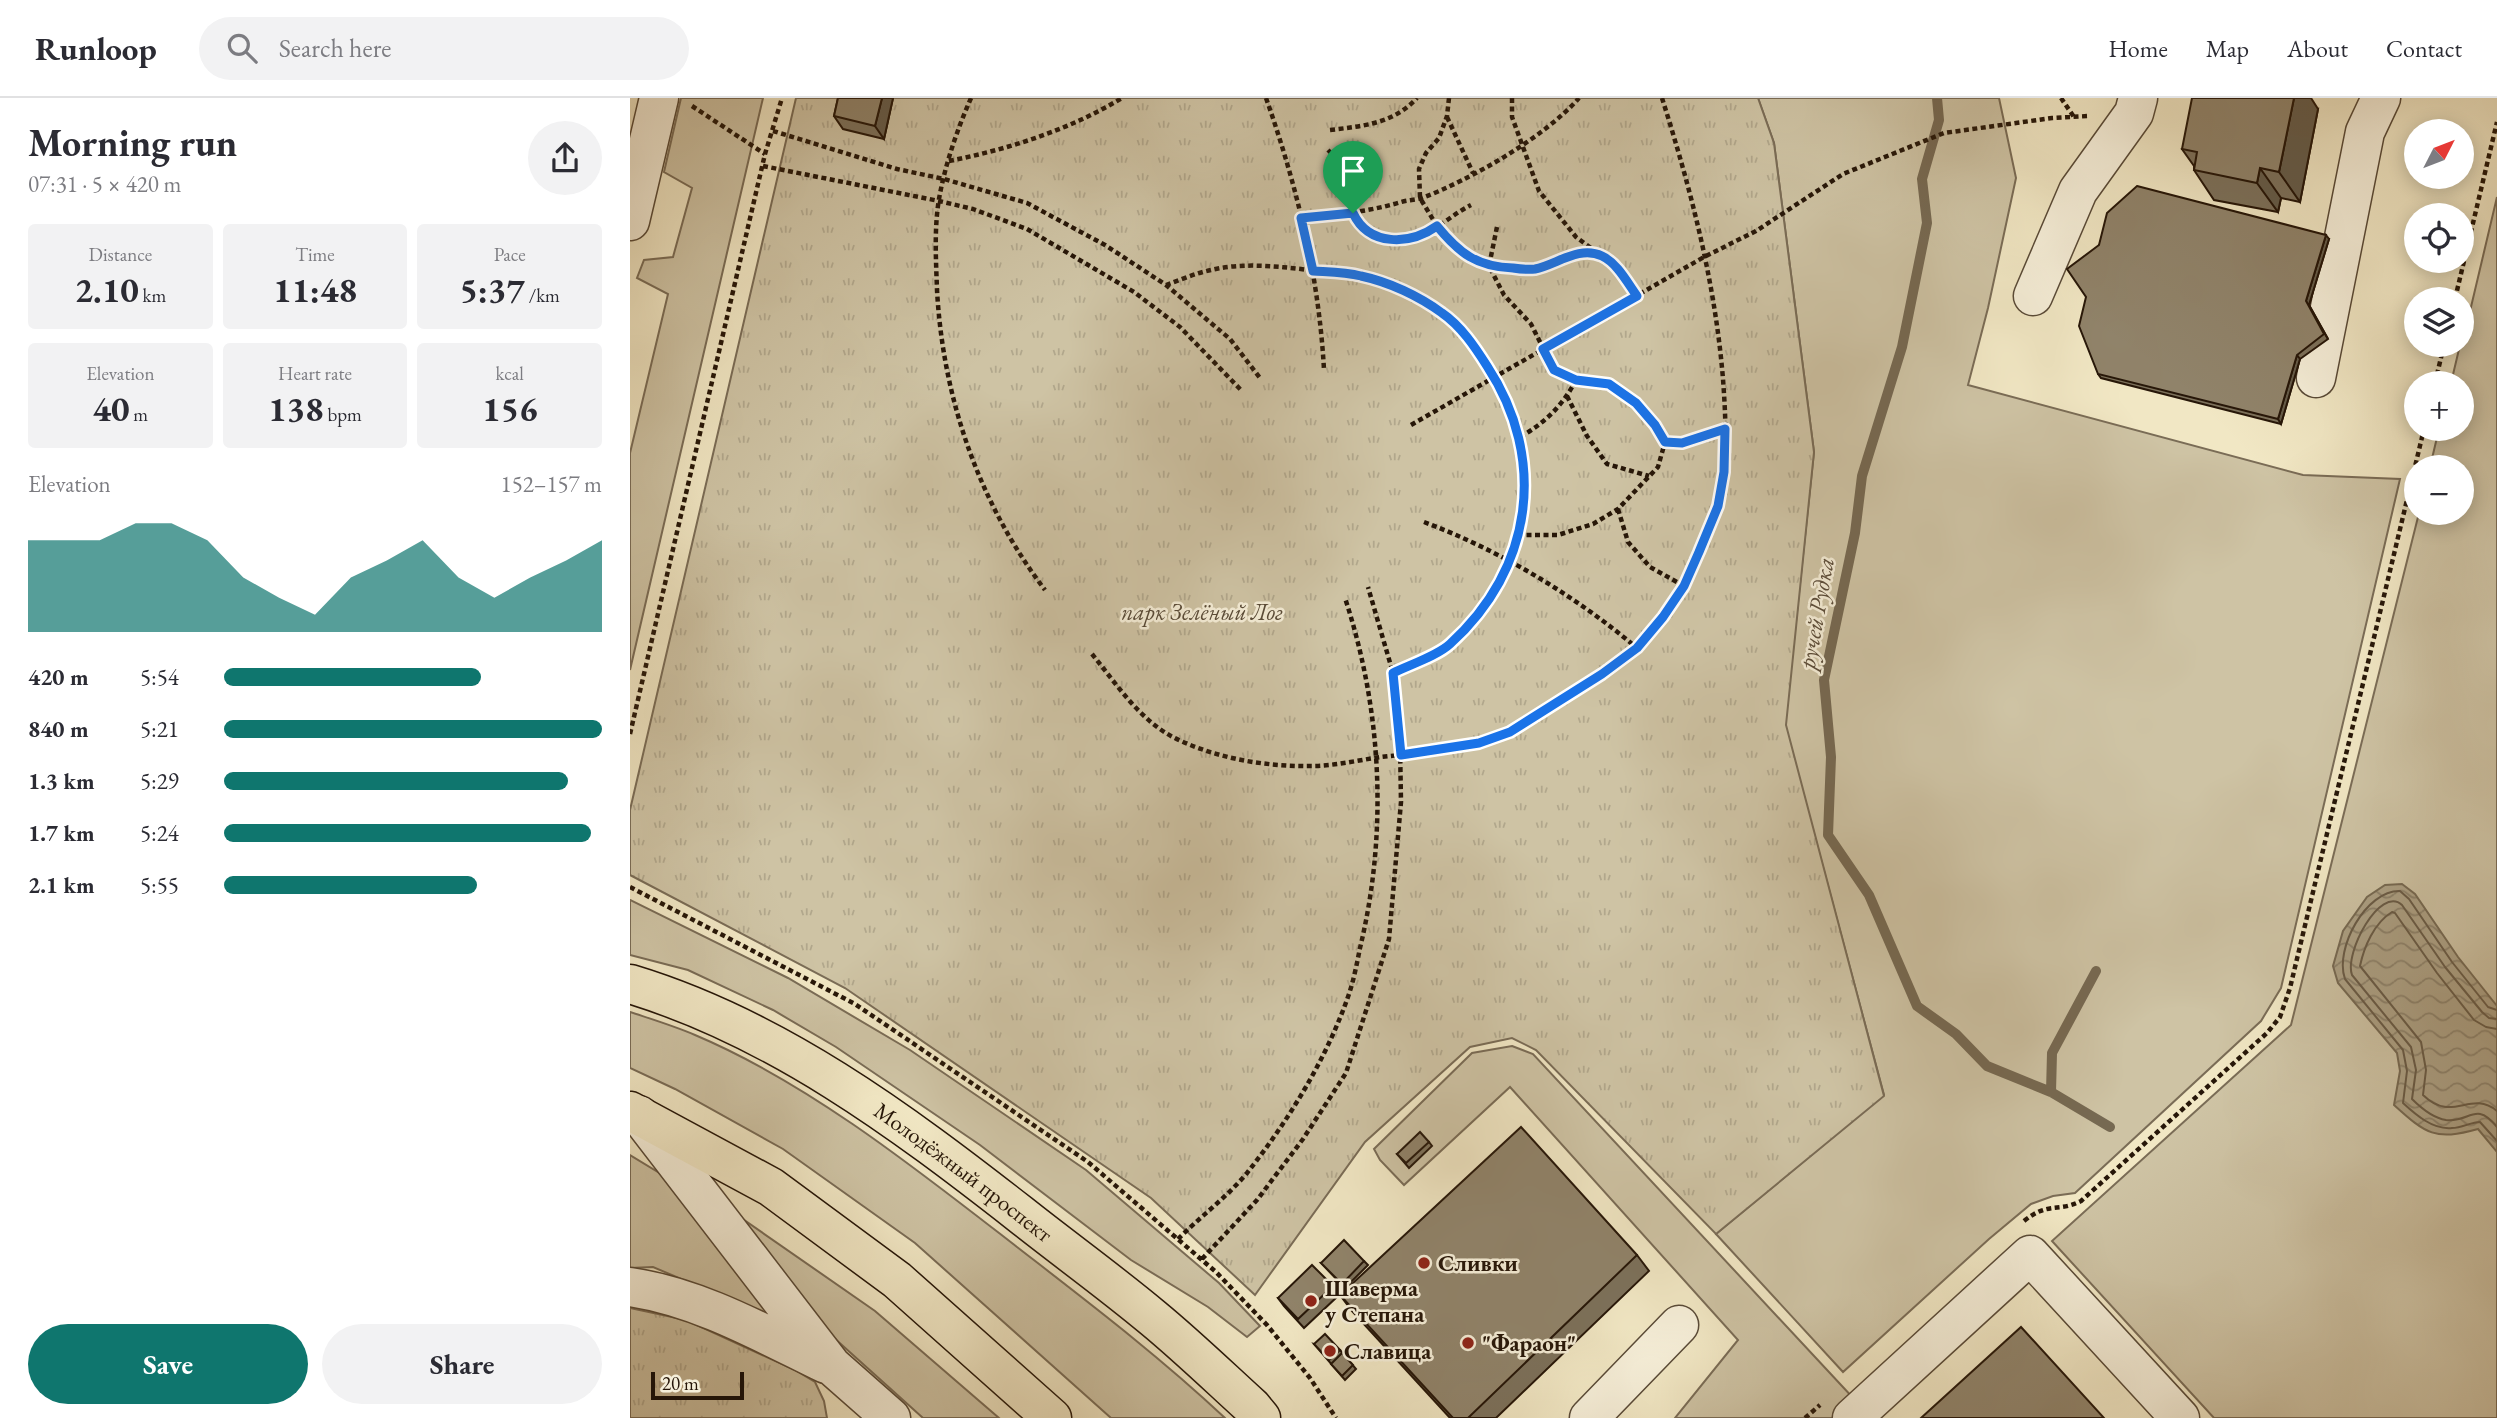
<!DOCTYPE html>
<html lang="en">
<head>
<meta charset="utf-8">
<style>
	body { margin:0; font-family:"EB Garamond",serif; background:#f2f2f3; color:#2b2b33; height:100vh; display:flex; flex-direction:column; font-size:26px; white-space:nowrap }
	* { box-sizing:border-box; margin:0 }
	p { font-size:23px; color:#7c7c81 }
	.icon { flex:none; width:38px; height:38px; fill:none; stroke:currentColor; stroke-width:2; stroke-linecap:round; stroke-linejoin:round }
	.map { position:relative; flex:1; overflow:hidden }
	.details { display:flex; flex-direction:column; background:#fff; width:630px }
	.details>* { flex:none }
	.needle { width:46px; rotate:48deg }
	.buttons { position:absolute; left:1774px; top:21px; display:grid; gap:14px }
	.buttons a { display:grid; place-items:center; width:70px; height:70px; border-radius:50%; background:#fff; box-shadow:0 4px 18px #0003; font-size:35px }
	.scale { position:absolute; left:21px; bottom:18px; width:93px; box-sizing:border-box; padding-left:7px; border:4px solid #261608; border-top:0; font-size:19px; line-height:24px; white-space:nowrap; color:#261608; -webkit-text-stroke:5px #f6efd9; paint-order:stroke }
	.pin { position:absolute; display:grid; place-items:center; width:60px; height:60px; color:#fff; margin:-72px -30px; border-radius:50% 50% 50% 0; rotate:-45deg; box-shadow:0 0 7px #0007 }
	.pin .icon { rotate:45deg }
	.round { display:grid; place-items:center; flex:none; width:74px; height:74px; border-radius:37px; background:#f2f2f3 }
	.head { display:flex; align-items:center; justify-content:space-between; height:119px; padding:0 28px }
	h1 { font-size:38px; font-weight:700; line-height:52px }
	.figures { display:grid; grid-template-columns:repeat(3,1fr); gap:10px; height:119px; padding:7px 28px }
	.figures div { display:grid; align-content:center; border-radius:7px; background:#f2f2f3; text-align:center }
	.figures b { font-size:35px; font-weight:700 }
	.figures small { font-size:19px; font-weight:400 }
	.figures p { font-size:19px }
	.chart { height:196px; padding:14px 28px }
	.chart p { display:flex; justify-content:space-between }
	.chart svg { width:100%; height:126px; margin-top:7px; fill:#0f766e; opacity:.7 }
	.action { display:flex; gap:14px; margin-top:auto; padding:14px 28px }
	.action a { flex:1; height:80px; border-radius:42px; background:#0f766e; color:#fff; font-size:28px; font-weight:700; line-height:80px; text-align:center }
	.action a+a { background:#f2f2f3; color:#2b2b33 }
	ul { padding:0 28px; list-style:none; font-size:23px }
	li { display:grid; grid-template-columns:112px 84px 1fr; align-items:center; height:52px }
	li i { height:18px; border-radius:9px; background:#0f766e }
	header { display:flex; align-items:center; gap:42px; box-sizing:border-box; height:98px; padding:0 35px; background:#fff; border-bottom:2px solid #e1e1e2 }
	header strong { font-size:33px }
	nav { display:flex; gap:38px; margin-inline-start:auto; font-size:24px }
	.search { width:490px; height:63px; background:#f2f2f3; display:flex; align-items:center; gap:18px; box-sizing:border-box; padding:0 24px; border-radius:38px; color:#7c7c81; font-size:26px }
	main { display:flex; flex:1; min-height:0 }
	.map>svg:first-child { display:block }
	.grass { fill:#cec3a4; stroke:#7a6c56; stroke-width:2 }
	.park { fill:url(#park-tufts); stroke:#7a6c56; stroke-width:2 }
	.water { fill:url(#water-waves); stroke:#766952; stroke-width:2 }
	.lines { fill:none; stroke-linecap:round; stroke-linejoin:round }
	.shore { stroke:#695b46; stroke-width:2 }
	.stream { stroke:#766952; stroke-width:10 }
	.minor-casing { stroke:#594a37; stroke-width:41 }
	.major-casing { stroke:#261608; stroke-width:41 }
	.path { stroke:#261608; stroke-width:4.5; stroke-dasharray:5 3.5; stroke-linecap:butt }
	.minor { stroke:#f6efd9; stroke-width:38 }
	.major { stroke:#f1e7c4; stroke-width:38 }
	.wall { fill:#7c715b; stroke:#261608; stroke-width:2 }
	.shaded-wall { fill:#655c4a; stroke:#261608; stroke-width:2 }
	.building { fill:#90836a; stroke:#261608; stroke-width:2 }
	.route-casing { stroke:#fff; stroke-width:14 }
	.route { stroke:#1a73e8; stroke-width:9 }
	.poi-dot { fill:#8f2418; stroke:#f6efd9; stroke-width:2.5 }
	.labels { text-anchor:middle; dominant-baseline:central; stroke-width:5; stroke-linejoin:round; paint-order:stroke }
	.park-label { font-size:23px; font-style:italic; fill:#584a37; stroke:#f6efd9 }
	.street-label { font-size:23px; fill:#261608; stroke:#f6efd9 }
	.poi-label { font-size:23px; font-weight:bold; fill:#261608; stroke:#f6efd9; text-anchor:start }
	.water-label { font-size:24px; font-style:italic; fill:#5c4d3a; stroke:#f6efd9 }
</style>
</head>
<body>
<header>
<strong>Runloop</strong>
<div class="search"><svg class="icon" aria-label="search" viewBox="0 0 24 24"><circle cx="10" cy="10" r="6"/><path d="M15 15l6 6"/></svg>Search here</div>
<nav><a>Home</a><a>Map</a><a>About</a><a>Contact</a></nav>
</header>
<main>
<section class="details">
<div class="head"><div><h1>Morning run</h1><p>07:31 · 5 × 420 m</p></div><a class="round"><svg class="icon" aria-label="share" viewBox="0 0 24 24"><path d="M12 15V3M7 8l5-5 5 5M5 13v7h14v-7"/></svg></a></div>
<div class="figures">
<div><p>Distance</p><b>2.10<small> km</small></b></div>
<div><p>Time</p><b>11:48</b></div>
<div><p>Pace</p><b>5:37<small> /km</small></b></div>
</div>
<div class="figures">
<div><p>Elevation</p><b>40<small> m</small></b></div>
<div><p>Heart rate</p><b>138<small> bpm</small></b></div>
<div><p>kcal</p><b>156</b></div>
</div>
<div class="chart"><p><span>Elevation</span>152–157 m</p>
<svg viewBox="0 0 160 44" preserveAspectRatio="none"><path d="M0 44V12L10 12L20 12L30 6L40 6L50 12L60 25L70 32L80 38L90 25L100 19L110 12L120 25L130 32L140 25L150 19L160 12V44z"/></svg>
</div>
<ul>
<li><b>420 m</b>5:54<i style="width:68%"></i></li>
<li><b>840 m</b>5:21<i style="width:100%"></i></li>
<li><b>1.3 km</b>5:29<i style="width:91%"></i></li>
<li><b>1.7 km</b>5:24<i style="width:97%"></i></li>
<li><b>2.1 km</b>5:55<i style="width:67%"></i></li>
</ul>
<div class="action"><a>Save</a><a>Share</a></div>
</section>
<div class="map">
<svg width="1867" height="1320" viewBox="0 0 1867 1320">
	<defs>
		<pattern id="park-tufts" width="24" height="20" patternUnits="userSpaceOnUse" patternTransform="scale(1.75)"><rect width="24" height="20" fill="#cec3a4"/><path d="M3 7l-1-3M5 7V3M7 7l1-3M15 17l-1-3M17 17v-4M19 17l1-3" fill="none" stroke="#b1a78c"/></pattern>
		<pattern id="water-waves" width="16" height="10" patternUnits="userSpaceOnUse" patternTransform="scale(1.75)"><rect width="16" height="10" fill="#aca084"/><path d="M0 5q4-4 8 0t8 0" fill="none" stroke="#8c816a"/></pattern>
	</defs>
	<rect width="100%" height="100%" fill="#f1e7c4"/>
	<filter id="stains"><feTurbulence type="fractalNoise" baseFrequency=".00286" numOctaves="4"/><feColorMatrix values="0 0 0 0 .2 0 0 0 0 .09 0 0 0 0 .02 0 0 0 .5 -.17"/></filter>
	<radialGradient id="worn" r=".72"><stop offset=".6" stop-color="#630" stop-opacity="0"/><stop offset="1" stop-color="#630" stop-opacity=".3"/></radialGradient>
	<path class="grass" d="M51 0H133L0 572V355L38 196 7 180 14 162 43 159 62 90 34 74Z
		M1128 0H1369L1386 80 1358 210 1338 287 1673 377 1770 381 1651 890 1631 923 1445 1095 1423 1098 1401 1106 1359 1141 1213 1274 1086 1136 1254 997 1155 627 1184 354 1144 45Z
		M1867 99V1320H1584L1422 1143 1661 927 1789 415H1832V369H1800L1809 331H1832V285H1821L1830 247H1832Z
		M0 802 158 880 280 952 456 1072 589 1185 630 1228 617 1239 578 1209 501 1162 350 1047 206 949 143 912 58 872 0 857Z
		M0 914C21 921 44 928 65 937 179 985 289 1073 387 1149 458 1204 529 1258 595 1320H481L285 1145 153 1051 45 991 0 970Z
		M882 948 903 956 1225 1302 1205 1320H1045L1108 1242 880 989 774 1087 750 1062 744 1051 842 955Z
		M0 1057 36 1079 143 1220 23 1169 0 1170Z
		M94 1108 245 1213 369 1320H293L203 1239Z"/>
	<path class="park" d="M166 0H1128L1144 45 1184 354 1156 627 1254 998 1086 1136 906 952 882 940 840 949 735 1044 625 1197 521 1100 215 890 0 777V712Z
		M0 1210 56 1222 165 1272 185 1284 194 1303 197 1320H0Z"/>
	<path class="water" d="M1772 786 1785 796 1828 859 1867 908V1054L1848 1031C1805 1043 1796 1036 1764 1007L1770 973 1767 955 1708 885 1703 868 1713 833 1737 799 1755 787Z"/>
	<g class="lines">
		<path class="shore" d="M1867 912 1858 909 1822 864 1779 801 1770 793C1736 792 1704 851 1715 881L1773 952 1777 973 1773 1005C1786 1017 1803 1032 1822 1030 1832 1030 1841 1024 1850 1024L1867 1043
			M1867 921 1859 920 1852 914 1815 869 1772 807C1750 787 1714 855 1722 877L1781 949 1786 972 1782 1001C1791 1010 1803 1020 1816 1022 1840 1025 1845 1002 1867 1029
			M1867 931 1856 929 1844 922 1807 875 1765 815 1762 814C1744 825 1734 849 1730 868L1791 944 1796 972 1793 997C1823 1026 1840 991 1867 1013"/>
		<path class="stream" d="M1307 0 1309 22 1292 81 1297 125 1272 249 1232 378 1225 435 1194 582 1201 659 1198 737 1239 797 1287 908 1326 936 1357 968 1421 994 1480 1029
			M1421 994 1422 955 1466 873"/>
		<g class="minor-casing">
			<path id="minor" d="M0 123 29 0
				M1403 198 1448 93 1504 15 1508 0
				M1686 280 1735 34 1751 0
				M9 1017 202 1268 261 1320
				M0 1189C69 1199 134 1236 196 1266
				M959 1320 1049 1227
				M1222 1320 1400 1157 1550 1320"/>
		</g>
		<g class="major-casing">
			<g id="major">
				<path id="s1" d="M0 886C146 930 271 1023 390 1116 434 1151 480 1184 523 1220 557 1248 589 1279 622 1309L631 1320"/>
				<path d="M0 1013 141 1089 267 1182 422 1320"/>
			</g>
		</g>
		<path class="path" d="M341 0C327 32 315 67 309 101 304 131 306 162 307 192 313 301 349 405 415 492
			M636 0C667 88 689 179 694 272
			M819 0 817 18 809 40 796 55 789 71 790 100 807 128 823 148 840 161 859 168 878 170 904 171 952 155 971 157
			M882 0V19L909 93 946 139 986 169 1007 198
			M1431 0 1444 19
			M62 8 135 56
			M817 19 843 75
			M700 32C733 28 763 26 787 0
			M143 33 267 71 314 81 397 105 475 147 536 187 600 241 630 280
			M698 52C719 73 716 85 723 112 730 142 769 149 795 136 811 128 825 115 841 107
			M319 63C379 51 439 32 492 0
			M133 68 309 103 343 111 397 131 504 194 550 229 611 292
			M671 120C705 117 738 114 771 104 778 102 785 102 792 100 840 82 915 39 949 0
			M867 129 859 168 874 197 901 226 924 272 946 282 979 286 1006 305 1025 327 1035 344 1052 345 1095 331
			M536 187C550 182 566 175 581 172 618 163 659 170 697 174 709 175 722 175 734 179 761 187 792 198 815 217 832 231 846 251 858 270 918 361 902 474 820 546 806 558 779 567 763 575
			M1825 201 1867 24
			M1805 285 1814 247
			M937 298 957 338 977 366 1019 378
			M781 327 1074 159 1126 133 1213 76 1314 35 1422 20 1459 18
			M890 339C915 325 933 307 946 282
			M988 411 998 444 1020 469 1054 488
			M794 424C871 453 944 497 1007 550
			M888 437H928L963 426 988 411 1028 369 1035 344
			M462 556C488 588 512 626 551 643 593 662 640 669 686 668 708 667 730 662 751 659 784 655 820 654 852 644 881 635 906 618 931 602 956 586 983 571 1006 551 1041 520 1076 452 1088 406 1098 366 1096 322 1093 281 1085 184 1061 92 1032 0
			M0 636 135 56 152 0
			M0 789 225 906 458 1064 586 1174 637 1227 680 1280 706 1320
			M1394 1123C1419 1103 1427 1115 1451 1103L1637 935 1650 919 1660 890 1794 331
			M548 1141C570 1119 597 1099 617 1075 659 1022 697 960 719 896 724 881 727 865 730 850 758 734 752 613 715 500
			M572 1161 627 1102 673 1041 716 975 759 841 771 704 770 646 763 575 738 489
			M1175 1320 1190 1307"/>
		<use href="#minor" class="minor"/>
		<use href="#major" class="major"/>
	</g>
	<path class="wall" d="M208 0H263L254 41 213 31 204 18Z
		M1688 11 1670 104 1651 100 1648 114 1584 102 1564 72V68L1552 51Z
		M1699 141 1679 207 1698 241 1670 261 1651 326 1471 280 1468 276 1469 147Z
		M799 1044 802 1048 779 1070 767 1056Z
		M1007 1157 1019 1173 866 1320H820L722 1213 710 1197Z
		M734 1163 738 1167 715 1190 691 1165Z
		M703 1188 709 1197 674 1230 654 1208 648 1200Z
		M684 1246 710 1252 726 1271 715 1282Z"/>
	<path class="shaded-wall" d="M252 0H263L254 41 245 28Z
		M1664 0H1681L1688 11 1670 104 1649 74Z
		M1630 70 1651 100 1648 114 1627 85Z
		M1696 137 1699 141 1679 207 1698 241 1676 203Z
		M1667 257 1670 261 1651 326 1648 321Z"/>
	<path class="building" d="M208 0H252L245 28 204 18Z
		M1562 0H1664L1649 74 1630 70 1627 85 1564 72 1567 54 1552 51Z
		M1507 88 1696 137 1676 203 1694 236 1667 257 1648 321 1468 276 1449 228 1456 199 1437 171 1469 147 1477 115Z
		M891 1029 1007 1157 838 1320H823L710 1197Z
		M790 1034 799 1044 776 1065 767 1056Z
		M714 1142 734 1163 712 1186 691 1165Z
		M682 1167 703 1188 668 1221 648 1200Z
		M1391 1229 1474 1320H1291Z
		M695 1236 710 1252 699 1262 684 1246Z
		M712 1255 723 1267 712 1278 701 1266Z"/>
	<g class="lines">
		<g class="route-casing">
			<path id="route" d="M723 115C739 149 780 147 807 128 829 155 847 169 883 170 890 171 898 172 905 171 926 167 949 147 972 158 987 165 997 184 1007 198L913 251 924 272 946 282 979 286 1006 305 1025 327 1035 344 1052 345 1095 331 1094 374 1088 408 1069 454 1054 488 1033 519 1007 550 972 576 880 634 849 645 771 657 763 575C779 567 807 558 820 546 903 471 918 361 857 268 845 249 831 228 812 215 789 198 759 184 731 178 715 174 698 174 683 173L671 120Z"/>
		</g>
		<use href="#route" class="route"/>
	</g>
	<g class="poi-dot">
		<circle cx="794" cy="1165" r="7"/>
		<circle cx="681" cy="1203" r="7"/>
		<circle cx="838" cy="1245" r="7"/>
		<circle cx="700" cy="1253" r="7"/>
	</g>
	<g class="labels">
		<g class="park-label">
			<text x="572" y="514">парк Зелёный Лог</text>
		</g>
		<g class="street-label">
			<text stroke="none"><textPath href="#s1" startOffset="385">Молодёжный проспект</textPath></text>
		</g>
		<g class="poi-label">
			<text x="808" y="1165">Сливки</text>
			<text x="695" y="1190">Шаверма<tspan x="695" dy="26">у Степана</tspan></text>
			<text x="852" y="1245">"Фараон"</text>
			<text x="714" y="1253">Славица</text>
		</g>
		<g class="water-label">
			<text transform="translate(1186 515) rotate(-80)">ручей Рудка</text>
		</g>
	</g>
	<rect width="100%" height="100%" filter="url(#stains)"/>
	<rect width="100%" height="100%" fill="url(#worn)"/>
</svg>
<div class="buttons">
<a><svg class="needle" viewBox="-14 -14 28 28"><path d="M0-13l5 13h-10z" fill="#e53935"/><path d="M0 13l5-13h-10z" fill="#7c7c81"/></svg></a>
<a><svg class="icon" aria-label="locate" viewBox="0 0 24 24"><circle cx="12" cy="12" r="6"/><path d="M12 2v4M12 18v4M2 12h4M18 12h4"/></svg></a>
<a><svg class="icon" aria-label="layers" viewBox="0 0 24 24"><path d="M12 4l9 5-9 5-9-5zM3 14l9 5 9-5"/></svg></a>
<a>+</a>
<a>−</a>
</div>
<div class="scale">20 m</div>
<div class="pin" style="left:723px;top:115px;background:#1e9e55"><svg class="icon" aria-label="arrive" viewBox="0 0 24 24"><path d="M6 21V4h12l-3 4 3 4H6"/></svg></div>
</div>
</main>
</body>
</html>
